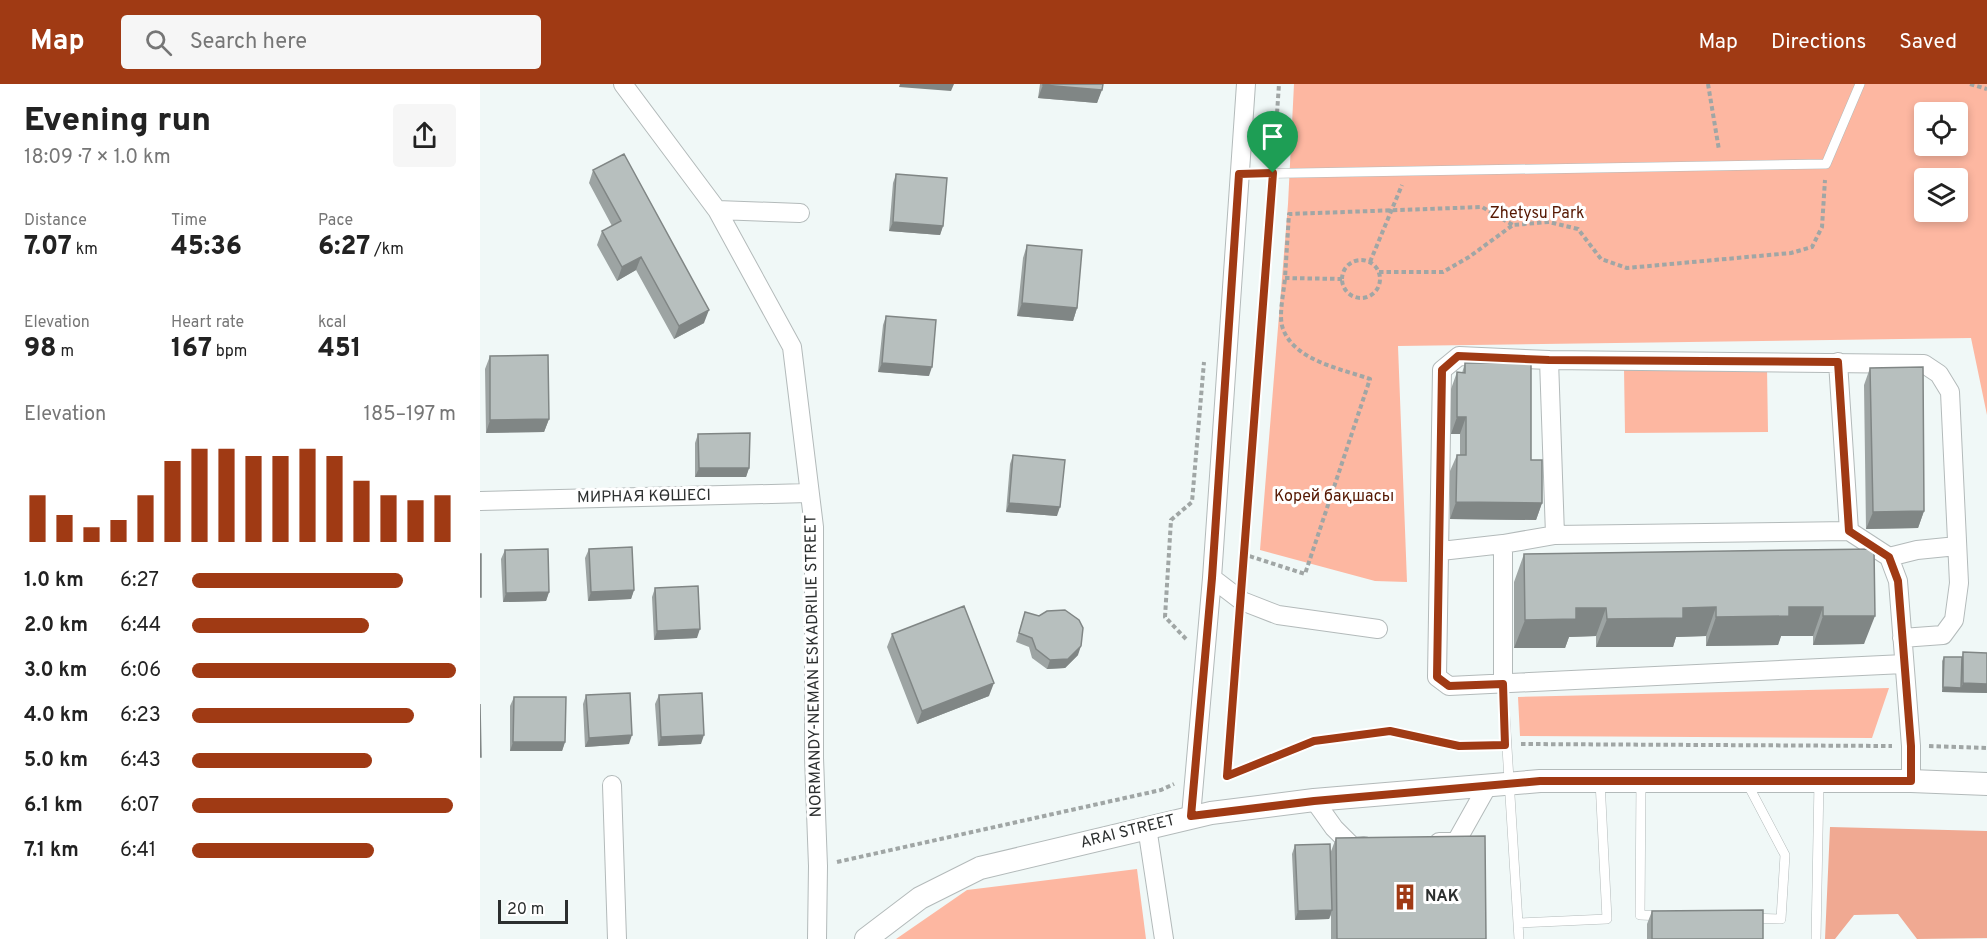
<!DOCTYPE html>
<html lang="en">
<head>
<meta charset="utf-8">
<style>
	body { margin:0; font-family:Overpass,sans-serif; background:#f6f6f6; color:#222; height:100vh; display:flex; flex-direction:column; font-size:22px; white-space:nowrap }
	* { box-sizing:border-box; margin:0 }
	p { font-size:20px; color:#767676 }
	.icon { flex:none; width:33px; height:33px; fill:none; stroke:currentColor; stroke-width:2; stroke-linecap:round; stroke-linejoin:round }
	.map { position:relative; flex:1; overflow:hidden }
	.panel { display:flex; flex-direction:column; background:#fff; width:480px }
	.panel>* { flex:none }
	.controls { position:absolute; left:1434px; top:18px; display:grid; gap:12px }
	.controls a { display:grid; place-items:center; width:54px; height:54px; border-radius:6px; background:#fff; box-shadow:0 3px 9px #0003; font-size:30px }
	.scale { position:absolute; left:18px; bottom:15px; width:70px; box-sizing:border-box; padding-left:6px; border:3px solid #2c2f2f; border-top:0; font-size:16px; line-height:21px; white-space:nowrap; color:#2c2f2f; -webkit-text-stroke:4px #fff; paint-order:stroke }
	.pin { position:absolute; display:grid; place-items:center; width:51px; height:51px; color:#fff; margin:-62px -26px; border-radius:50% 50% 50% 0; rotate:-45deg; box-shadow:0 0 6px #0007 }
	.pin .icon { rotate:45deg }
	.round { display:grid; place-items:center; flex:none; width:63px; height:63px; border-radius:6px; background:#f6f6f6 }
	.summary { display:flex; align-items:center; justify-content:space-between; height:102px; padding:0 24px }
	h1 { font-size:33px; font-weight:800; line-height:45px }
	.metrics { display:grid; grid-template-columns:repeat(3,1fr); gap:9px; height:102px; padding:6px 24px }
	.metrics div { display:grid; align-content:center }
	.metrics b { font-size:26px; font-weight:800 }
	.metrics small { font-size:16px; font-weight:400 }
	.metrics p { font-size:16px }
	.chart { height:168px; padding:12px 24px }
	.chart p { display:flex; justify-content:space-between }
	.chart svg { width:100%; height:108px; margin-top:6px; stroke:#a03a14; stroke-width:6 }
	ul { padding:0 24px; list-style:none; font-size:20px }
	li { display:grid; grid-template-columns:96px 72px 1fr; align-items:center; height:45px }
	li i { height:15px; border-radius:8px; background:#a03a14 }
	header { display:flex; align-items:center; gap:36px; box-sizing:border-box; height:84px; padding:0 30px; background:#a03a14; color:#fff }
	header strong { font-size:28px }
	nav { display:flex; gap:33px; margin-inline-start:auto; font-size:21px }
	.search { width:420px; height:54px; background:#f6f6f6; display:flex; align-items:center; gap:15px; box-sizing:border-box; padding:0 21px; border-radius:6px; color:#767676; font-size:22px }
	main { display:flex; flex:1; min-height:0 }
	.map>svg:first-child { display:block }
	.green { fill:#fdb7a1; fill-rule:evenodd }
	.forest { fill:#f0a992 }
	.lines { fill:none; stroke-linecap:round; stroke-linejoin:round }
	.service-casing { stroke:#b3baba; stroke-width:10 }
	.minor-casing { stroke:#b3baba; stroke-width:20 }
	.tertiary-casing { stroke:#b3baba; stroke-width:24 }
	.path { stroke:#a0a6a5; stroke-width:4; stroke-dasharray:4.5 3; stroke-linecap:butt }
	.service { stroke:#fff; stroke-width:9 }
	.minor { stroke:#fff; stroke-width:18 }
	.tertiary { stroke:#fff; stroke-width:22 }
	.wall { fill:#9da4a3 }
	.shaded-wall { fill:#808685 }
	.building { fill:#b7bfbe; stroke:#808685; stroke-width:1.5 }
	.route-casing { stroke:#fff; stroke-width:12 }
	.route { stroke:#a03a14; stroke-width:8 }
	.labels { text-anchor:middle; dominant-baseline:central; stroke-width:6; stroke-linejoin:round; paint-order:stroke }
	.park-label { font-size:16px; fill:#561802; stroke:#fff }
	.street-label { font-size:16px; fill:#2c2f2f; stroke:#fff }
	.poi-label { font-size:16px; font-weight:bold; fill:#2c2f2f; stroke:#fff; text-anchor:start }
</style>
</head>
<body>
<header>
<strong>Map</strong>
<div class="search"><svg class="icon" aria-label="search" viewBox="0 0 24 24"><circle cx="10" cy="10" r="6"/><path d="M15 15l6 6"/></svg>Search here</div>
<nav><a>Map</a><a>Directions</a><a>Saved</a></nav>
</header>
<main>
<section class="panel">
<div class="summary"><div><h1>Evening run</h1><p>18:09 · 7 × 1.0 km</p></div><a class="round"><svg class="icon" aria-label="share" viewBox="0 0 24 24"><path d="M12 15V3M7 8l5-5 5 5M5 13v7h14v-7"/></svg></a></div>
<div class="metrics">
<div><p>Distance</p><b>7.07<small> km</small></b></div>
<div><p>Time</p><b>45:36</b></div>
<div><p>Pace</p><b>6:27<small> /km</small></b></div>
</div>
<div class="metrics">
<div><p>Elevation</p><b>98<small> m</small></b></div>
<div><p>Heart rate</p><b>167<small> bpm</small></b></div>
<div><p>kcal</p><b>451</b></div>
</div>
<div class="chart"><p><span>Elevation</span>185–197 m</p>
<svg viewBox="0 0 160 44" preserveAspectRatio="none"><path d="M5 44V25M15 44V33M25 44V38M35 44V35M45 44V25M55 44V11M65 44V6M75 44V6M85 44V9M95 44V9M105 44V6M115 44V9M125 44V19M135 44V25M145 44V27M155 44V25"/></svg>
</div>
<ul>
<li><b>1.0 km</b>6:27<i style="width:80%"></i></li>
<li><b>2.0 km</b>6:44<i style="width:67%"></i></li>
<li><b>3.0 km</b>6:06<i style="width:100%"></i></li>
<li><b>4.0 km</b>6:23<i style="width:84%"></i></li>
<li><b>5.0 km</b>6:43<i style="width:68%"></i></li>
<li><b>6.1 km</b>6:07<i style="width:99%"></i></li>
<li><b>7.1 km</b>6:41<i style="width:69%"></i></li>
</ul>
</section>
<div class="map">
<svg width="1507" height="855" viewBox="0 0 1507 855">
	<rect width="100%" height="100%" fill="#f0f8f7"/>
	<path class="green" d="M814 0H1507V331L1491 254 918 262 927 498 895 497 780 466 808 120ZM1444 28H1478V62H1444ZM1444 94H1478V128H1444Z
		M1287 283 1288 348 1145 349 1144 284Z
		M1409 604 1392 654 1040 652 1038 613Z
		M657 785 666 855H416L487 806Z"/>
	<path class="forest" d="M1350 743 1507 747V854L1437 855 1418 830 1374 831 1355 855H1345Z"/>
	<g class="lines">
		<g class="service-casing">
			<path id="service" d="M759 90 1346 80 1380 0
				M1023 600 1038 839 1127 835 1120 697
				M1161 696 1160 831 1182 832
				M1266 697 1305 771 1301 835 1270 834
				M1038 839 1039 855
				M1336 855 1339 698"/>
		</g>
		<g class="minor-casing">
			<path id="minor" d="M143 0 237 126 312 263 334 443V674L338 782 337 855
				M237 126 320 129
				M1069 276 1444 280 1459 290 1470 308 1479 499 1474 536 1463 551 1422 554
				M1358 278 1369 447
				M0 417 329 409
				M1075 451 1069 276 979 272 962 286 957 593 969 602 1424 580
				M961 467 1023 460
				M1409 473 1437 466 1477 462
				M732 494 762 517 798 531 898 545
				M1023 600V460L1075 451 1369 447 1409 473 1418 497 1431 662V697
				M132 701 137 855
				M834 716 854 744 873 763 884 762
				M711 732 732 494 766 0
				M667 743 684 855
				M959 758H976L1008 701"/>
		</g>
		<g class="tertiary-casing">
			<path id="tertiary" d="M386 855 440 814 500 784 731 729 834 716 1060 697H1431L1507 700"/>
		</g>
		<path class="path" d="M1228 0 1239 66
			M1490 0 1507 5
			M794 74 799 0
			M862 195a19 19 0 1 1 38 0a19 19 0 1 1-38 0Z
			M890 178 922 101
			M899 188H963L989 173 1033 141 1069 138 1098 145 1121 175 1147 184 1311 169 1332 163 1342 143 1345 96
			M862 195 805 194 809 130 1002 123 1033 141
			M763 470 792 105
			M763 493V470L825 490 890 295C862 285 815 277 803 245 798 232 804 208 805 194
			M761 536 747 692 834 657 910 647 979 662 1013 661
			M706 555 685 533 691 436 712 418 724 278
			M1041 660 1412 662
			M1449 662 1507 664
			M357 778 681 706 694 700"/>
		<use href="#service" class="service"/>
		<use href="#minor" class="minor"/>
		<use href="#tertiary" class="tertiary"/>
	</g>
	<path class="wall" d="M560 0H623L617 19 558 14Z
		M113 86 224 239 194 255 156 186 137 197 117 161 122 147 132 142 109 99Z
		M416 90 463 142 460 151 409 147 413 99Z
		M547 161 597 224 593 237 537 232 543 174Z
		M406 232 449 292 398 288 403 241Z
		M10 272 69 335 64 348 6 349 5 285Z
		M985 279 1051 376 1062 419 1056 436 970 435V387L977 371H980V350H971V305L977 288 982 289Z
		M1390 284 1444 427 1438 444 1386 445 1384 301Z
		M218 350 269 384 266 393H215V359Z
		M533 371 577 432 526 428 530 380Z
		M109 465 154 506 151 515 108 517 105 474Z
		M1394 465 1384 560 1333 561V552H1301L1298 561 1226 562V552L1196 553 1193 563H1116V552L1089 553 1085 564H1034V498L1044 470Z
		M25 466 69 508 66 517 23 518 21 475Z
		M175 504 217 554 174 556 172 513Z
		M545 528 598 571 585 584 567 585 552 574 549 563 536 558Z
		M412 550 509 612 437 640 407 563Z
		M1483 568 1507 609 1462 608V577L1464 573H1482Z
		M106 611 149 660 105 663 103 620Z
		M179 611 221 660 178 662 175 620Z
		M34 613 85 658 82 667H30V622Z
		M856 754 1006 855H851V831L849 835 815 836 812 770 815 761 850 770Z
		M1172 827 1283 855H1167V840Z"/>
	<path class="shaded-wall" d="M420 0H474L471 7 419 3Z
		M563 1 622 6 617 19 558 14Z
		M413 138 463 142 460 151 409 147Z
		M161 173 156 186 137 197 142 183Z
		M542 219 597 224 593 237 537 232Z
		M229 226 224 239 194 255 199 242Z
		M402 279 452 283 449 292 398 288Z
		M977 333H986L980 350H971Z
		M69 335 64 348 6 349 10 336Z
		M219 384H269L266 393H215Z
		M976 418 1062 419 1056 436 970 435Z
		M529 419 580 423 577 432 526 428Z
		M1444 427 1438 444 1386 445 1393 428Z
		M154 506 151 515 108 517 111 508Z
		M69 508 66 517 23 518 26 509Z
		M1236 523 1226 552 1196 553 1193 563H1116L1127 535 1203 524Z
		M1309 523H1343L1333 552H1301L1298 561 1226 562 1236 533Z
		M1096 524H1126L1116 552 1089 553 1085 564H1034L1045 536Z
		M1343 532H1395L1384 560 1333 561Z
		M220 545 217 554 174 556 177 547Z
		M601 562 598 571 585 584 567 585 570 576Z
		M514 599 509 612 437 640 442 627Z
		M1483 599 1507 600V609L1462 608 1463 603 1481 604Z
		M152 651 149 660 105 663 109 654Z
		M224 651 221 660 178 662 181 653Z
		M33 658H85L82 667H30Z
		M852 826 849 835 815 836 818 827Z"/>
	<path class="building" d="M563 0H623L622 6 563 1Z
		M144 70 229 226 199 242 161 173 142 183 122 147 141 137 113 86Z
		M416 90 467 94 463 142 413 138Z
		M547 161 602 166 597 224 542 219Z
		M406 232 456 236 452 283 402 279Z
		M68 271 69 335 10 336V272Z
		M985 279H1051V376H1062V419L976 418 977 371H986V333H977V288L985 289Z
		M1443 283 1444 427 1393 428 1390 284Z
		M270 349 269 384H219L218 350Z
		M533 371 585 376 580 423 529 419Z
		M152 463 154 506 111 508 109 465Z
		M68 465 69 508 26 509 25 466Z
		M1394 465 1395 532H1343V523H1309V532L1236 533V523L1203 524V534L1127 535 1126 524H1096V535L1045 536 1044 470Z
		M0 470H1V513H0Z
		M218 502 220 545 177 547 175 504Z
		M484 522 514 599 442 627 412 550Z
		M585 526 599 536 603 544 601 562 588 575 570 576 556 565 552 554 539 549 545 528 559 532 567 527Z
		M1483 568 1507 569V600L1483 599Z
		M1464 573H1482L1481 604 1463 603Z
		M150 609 152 651 109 654 106 611Z
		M222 609 224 651 181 653 179 611Z
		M34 613H86L85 658H33Z
		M0 620 1 673H0Z
		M1005 752 1006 855H857L856 754Z
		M850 760 852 826 818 827 815 761Z
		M1283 826V855H1172V827Z"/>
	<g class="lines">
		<g class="route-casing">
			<path id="route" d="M793 89 747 692 834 657 910 647 979 662 1025 661 1023 600 969 602 957 593 962 286 978 272 1069 276 1358 278 1369 447 1409 473 1418 497 1431 662V697H1060L834 717 711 732 732 494 759 90Z"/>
		</g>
		<use href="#route" class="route"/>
	</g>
	<defs>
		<g id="building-bare" transform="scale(2.07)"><path d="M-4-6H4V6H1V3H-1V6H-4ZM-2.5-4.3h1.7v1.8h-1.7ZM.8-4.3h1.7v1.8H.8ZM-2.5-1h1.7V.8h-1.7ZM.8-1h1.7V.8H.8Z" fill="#a03a14" stroke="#fff" stroke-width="2.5" paint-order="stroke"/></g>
	</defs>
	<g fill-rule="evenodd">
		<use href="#building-bare" x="925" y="813"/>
	</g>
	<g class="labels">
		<g class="park-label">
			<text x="1057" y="130">Zhetysu Park</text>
			<text x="854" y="413">Корей бақшасы</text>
		</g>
		<g class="street-label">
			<text transform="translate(164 413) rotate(-1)">МИРНАЯ КӨШЕСІ</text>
			<text transform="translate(334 582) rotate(-91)">NORMANDY-NEMAN ESKADRILIE STREET</text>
			<text transform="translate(648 748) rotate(-14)">ARAI STREET</text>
		</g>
		<g class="poi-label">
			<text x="945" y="813">NAK</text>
		</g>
	</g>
</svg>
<div class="controls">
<a><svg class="icon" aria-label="locate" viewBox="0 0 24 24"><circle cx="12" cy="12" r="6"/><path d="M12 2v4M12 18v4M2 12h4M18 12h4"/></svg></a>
<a><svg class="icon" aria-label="layers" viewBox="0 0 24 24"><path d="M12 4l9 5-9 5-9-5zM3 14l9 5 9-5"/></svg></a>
</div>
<div class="scale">20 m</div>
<div class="pin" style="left:793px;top:89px;background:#1e9e55"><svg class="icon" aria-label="arrive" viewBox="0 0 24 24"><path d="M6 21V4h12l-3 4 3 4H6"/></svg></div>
</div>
</main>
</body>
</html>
